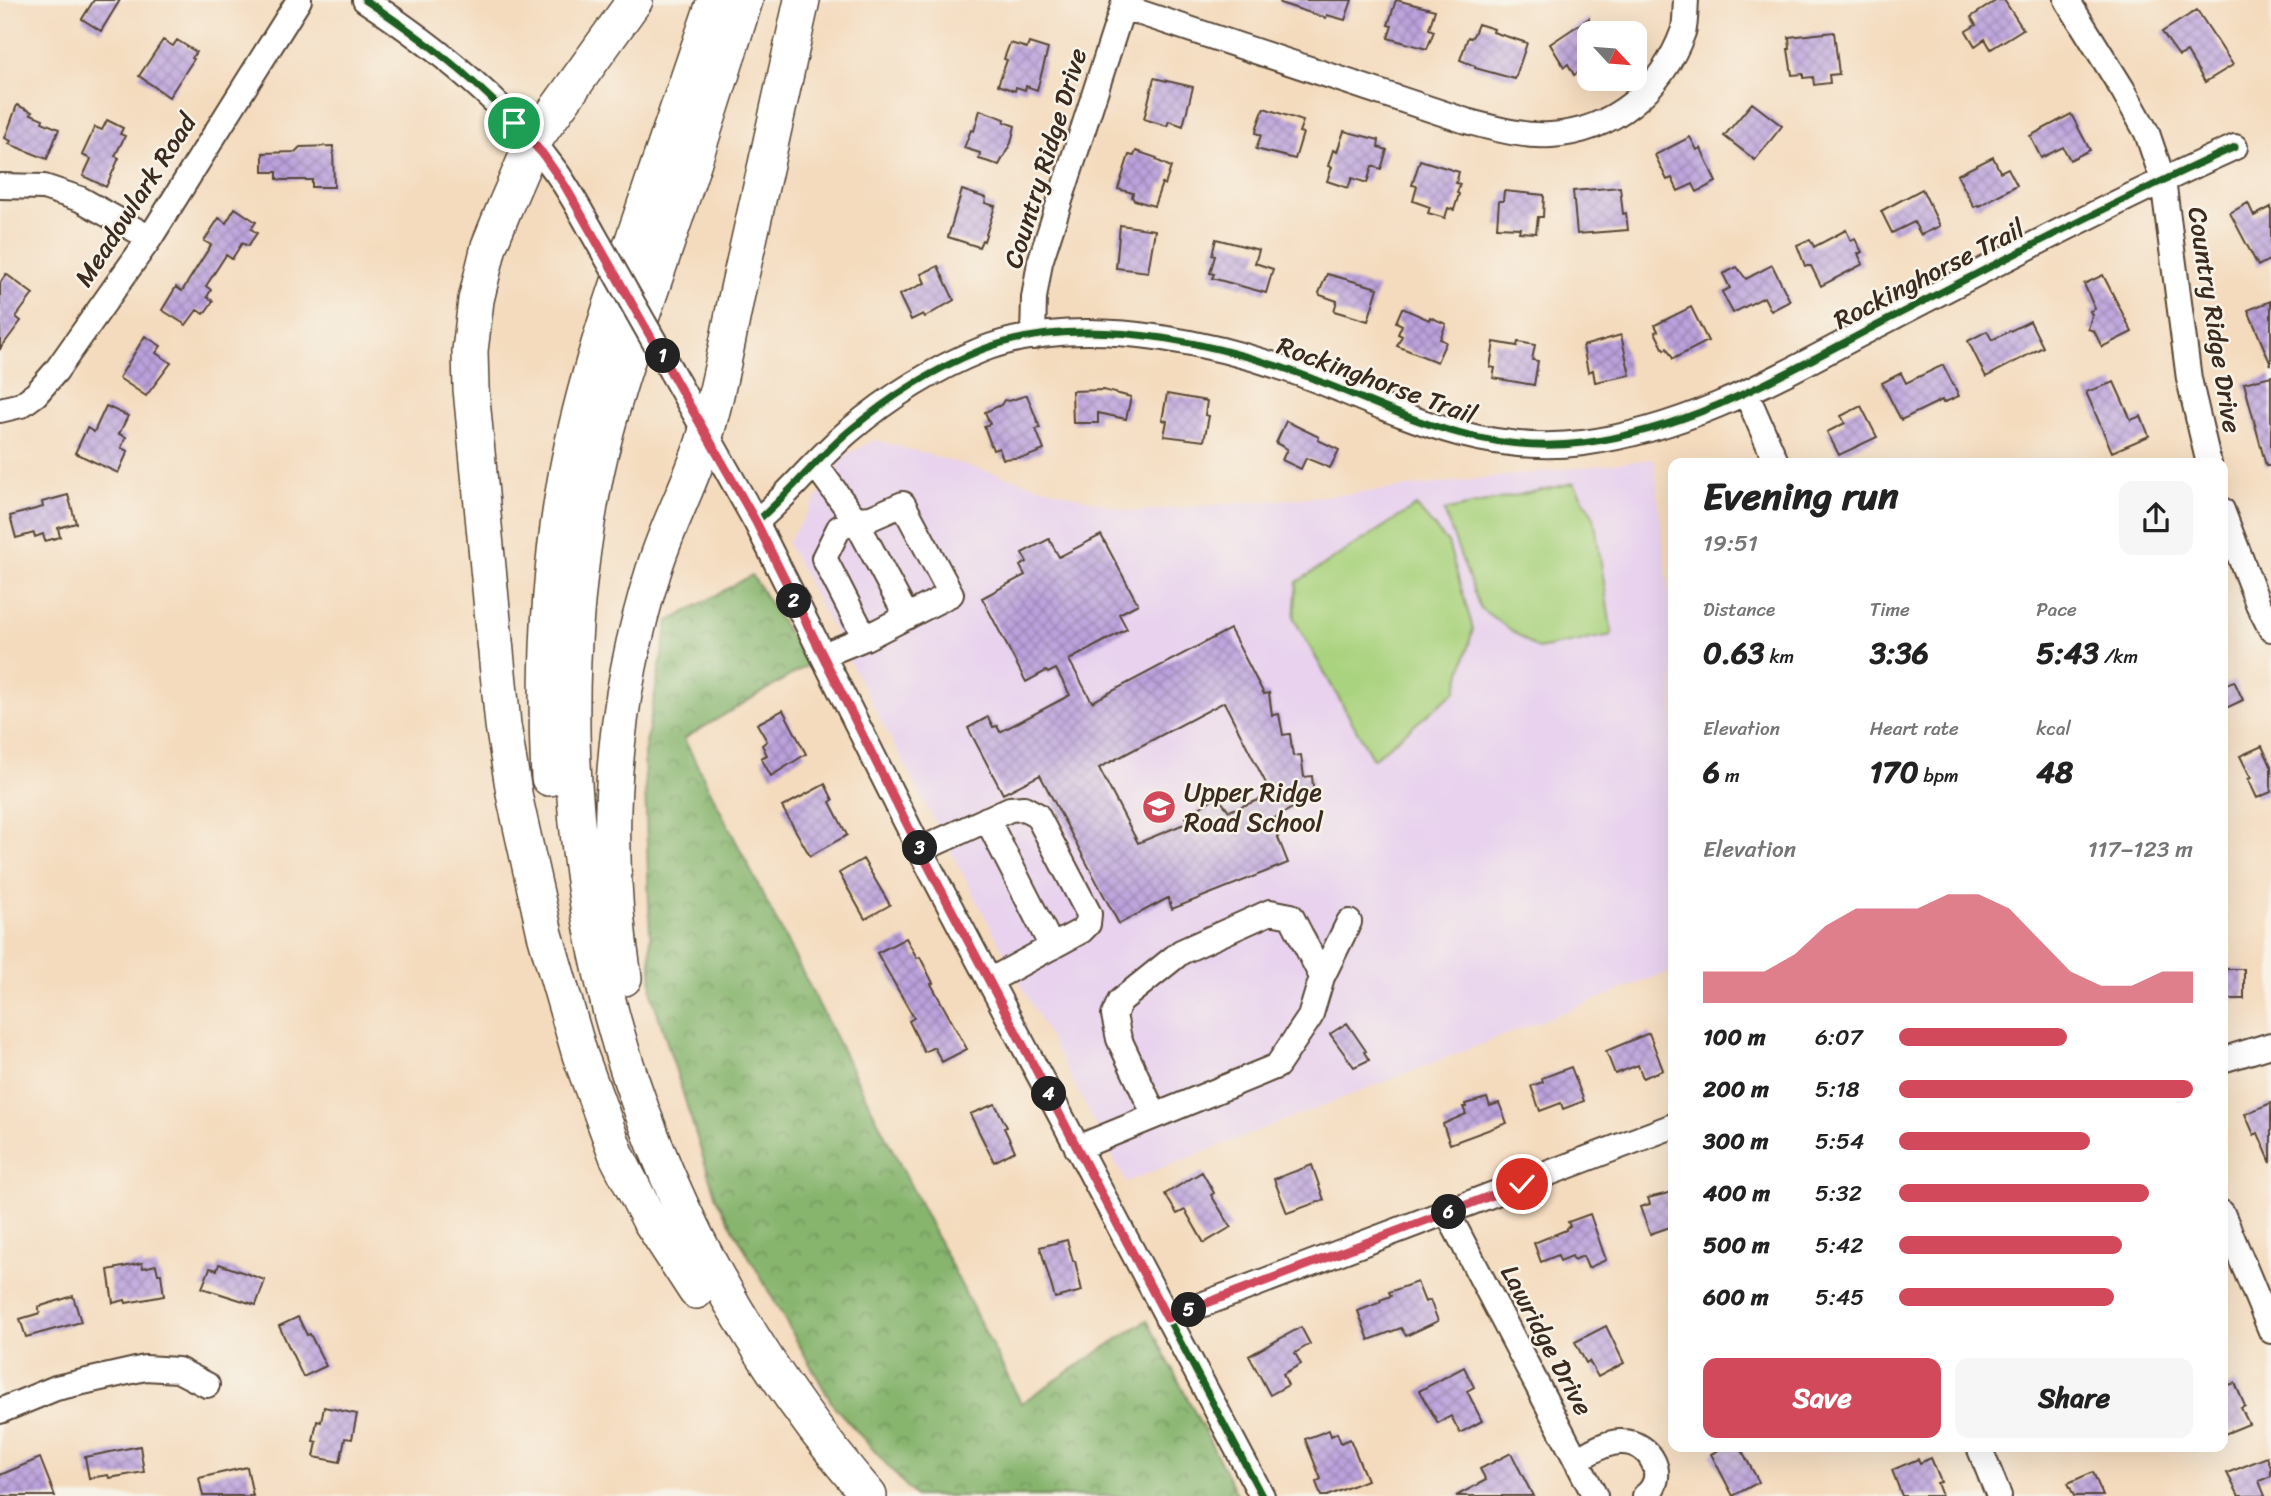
<!DOCTYPE html>
<html lang="en">
<head>
<meta charset="utf-8">
<style>
	body { margin:0; font-family:Sriracha,sans-serif; background:#f6f6f6; color:#222; height:100vh; display:flex; flex-direction:column; font-size:26px; white-space:nowrap }
	* { box-sizing:border-box; margin:0 }
	p { font-size:23px; color:#767676 }
	.icon { flex:none; width:38px; height:38px; fill:none; stroke:currentColor; stroke-width:2; stroke-linecap:round; stroke-linejoin:round }
	.map { position:relative; flex:1; overflow:hidden }
	.details { position:absolute; left:1668px; top:458px; width:560px; height:994px; display:flex; flex-direction:column; background:#fff; border-radius:14px; box-shadow:0 7px 28px #0002 }
	.details>* { flex:none }
	.needle { width:46px; rotate:116deg }
	.controls { position:absolute; left:1577px; top:21px; display:grid; gap:14px }
	.controls a { display:grid; place-items:center; width:70px; height:70px; border-radius:14px; background:#fff; box-shadow:0 7px 28px #0002; font-size:35px }
	.pin { position:absolute; display:grid; place-items:center; width:60px; height:60px; color:#fff; margin:-30px; border:4px solid #fff; border-radius:50%; box-shadow:0 2px 7px #0007 }
	.km { position:absolute; width:35px; height:35px; margin:-18px; border-radius:50%; background:#222; color:#fff; font-size:19px; line-height:35px; text-align:center }
	.round { display:grid; place-items:center; flex:none; width:74px; height:74px; border-radius:14px; background:#f6f6f6 }
	.overview { display:flex; align-items:center; justify-content:space-between; height:119px; padding:0 35px }
	h1 { font-size:38px; font-weight:700; line-height:52px }
	.figures { display:grid; grid-template-columns:repeat(3,1fr); gap:10px; height:119px; padding:7px 35px }
	.figures div { display:grid; align-content:center }
	.figures b { font-size:30px; font-weight:700 }
	.figures small { font-size:19px; font-weight:400 }
	.figures p { font-size:19px }
	.chart { height:196px; padding:14px 35px }
	.chart p { display:flex; justify-content:space-between }
	.chart svg { width:100%; height:126px; margin-top:7px; fill:#d1495b; opacity:.7 }
	.primary-button { display:flex; gap:14px; margin-top:auto; padding:14px 35px }
	.primary-button a { flex:1; height:80px; border-radius:14px; background:#d1495b; color:#fff; font-size:28px; font-weight:700; line-height:80px; text-align:center }
	.primary-button a+a { background:#f6f6f6; color:#222 }
	ul { padding:0 35px; list-style:none; font-size:23px }
	li { display:grid; grid-template-columns:112px 84px 1fr; align-items:center; height:52px }
	li i { height:18px; border-radius:9px; background:#d1495b }
	.map>svg:first-child { display:block }
	.built { fill:#e8d2ee }
	.forest { fill:url(#forest-crowns); stroke:#617046; stroke-width:2 }
	.pitch { fill:#aad37f; stroke:#727e4e; stroke-width:2 }
	.building { fill:url(#building-cross-hatch); fill-rule:evenodd }
	.lines { fill:none; stroke-linecap:round; stroke-linejoin:round }
	.minor-casing { stroke:#574536; stroke-width:28 }
	.highway-casing { stroke:#574536; stroke-width:38 }
	.minor { stroke:#fff; stroke-width:24 }
	.highway { stroke:#fff; stroke-width:35 }
	.minor-bridge-casing { stroke:#574536; stroke-width:28; stroke-linecap:butt }
	.minor-bridge { stroke:#fff; stroke-width:24 }
	.cycleway-casing { stroke:#f7f3e8; stroke-width:11 }
	.cycleway { stroke:#1b5e20; stroke-width:7 }
	.route-casing { stroke:#fff; stroke-width:14 }
	.route { stroke:#d1495b; stroke-width:9 }
	.labels { text-anchor:middle; dominant-baseline:central; stroke-width:5; stroke-linejoin:round; paint-order:stroke }
	.street-label { font-size:26px; fill:#3b2a1e; stroke:#f7f3e8 }
	.poi-label { font-size:26px; fill:#3b2a1e; stroke:#f7f3e8; text-anchor:start }
</style>
</head>
<body>
<div class="map">
<svg width="2271" height="1496" viewBox="0 0 2271 1496">
	<defs>
		<pattern id="forest-crowns" width="20" height="18" patternUnits="userSpaceOnUse" patternTransform="scale(1.75)"><rect width="20" height="18" fill="#87b56e"/><path d="M2 6a3 3 0 1 1 6 0M12 15a3 3 0 1 1 6 0" fill="none" stroke="#70935a"/></pattern>
		<pattern id="building-cross-hatch" width="8" height="8" patternUnits="userSpaceOnUse" patternTransform="scale(1.75)"><rect width="8" height="8" fill="#bca2dd"/><path d="M0 0l8 8M0 8l8-8" fill="none" stroke="#9a84b3"/></pattern>
	</defs>
	<rect width="100%" height="100%" fill="#f7f3e8"/>
	<filter id="ink" filterUnits="userSpaceOnUse"><feTurbulence type="fractalNoise" baseFrequency=".0143" numOctaves="2"/><feDisplacementMap in="SourceGraphic" scale="14" xChannelSelector="R" yChannelSelector="G"/><feConvolveMatrix kernelMatrix="1 2 1 2 8 2 1 2 1" color-interpolation-filters="sRGB"/></filter>
	<filter id="wash" filterUnits="userSpaceOnUse"><feTurbulence type="fractalNoise" baseFrequency=".00686" numOctaves="4" result="noise"/><feDisplacementMap in="SourceGraphic" scale="28" xChannelSelector="R" yChannelSelector="G"/><feGaussianBlur stdDeviation="1.57" result="paint"/><feColorMatrix in="noise" values="0 0 0 0 0 0 0 0 0 0 0 0 0 0 0 0 0 1.4 0 .05"/><feComposite in="paint" operator="in"/></filter>
	<g filter="url(#wash)">
		<rect width="100%" height="100%" fill="#f4dbbe"/>
		<path class="built" d="M876 440 1132 512 1349 494 1654 459 1673 633V970L1126 1182 787 543 846 455Z"/>
		<path class="forest" d="M752 575 808 665 684 739 1021 1403 1147 1320 1238 1496H915L833 1405 716 1198 652 995 644 754 668 622Z"/>
		<path class="pitch" d="M1574 483 1594 517 1612 635 1538 649 1480 608 1444 511Z
			M1416 506 1448 543 1473 629 1456 691 1373 759 1294 619 1297 582Z"/>
		<g id="blocks">
			<path class="building" d="M94 0H120L101 31 82 19Z
				M1281 0H1352L1345 20 1327 15 1326 18 1280 3Z
				M1396 0 1435 10 1429 29 1434 31 1427 49 1388 38 1392 26 1388 25Z
				M1997 0H2004L2023 29 1991 49 1985 39 1975 46 1966 31 1976 25 1971 17Z
				M2197 10 2233 65 2205 82 2187 52 2179 56 2162 32Z
				M1589 18V66L1574 75 1568 64 1564 67 1550 44Z
				M1478 24 1494 29 1493 32 1527 43 1515 79 1475 68V66L1460 60 1468 37 1471 38 1474 34Z
				M1834 32 1839 74 1829 75 1830 83 1814 85 1813 77 1803 78V74L1792 75 1788 49H1790L1789 37Z
				M163 40 173 46 177 40 196 52 192 58 194 59 169 97 139 76Z
				M1010 43 1027 48 1029 43 1048 49 1037 90 1026 86 1025 90 1016 87 1015 91 998 85 1007 60 1004 59Z
				M1154 78 1193 87 1183 126 1169 121 1167 126 1144 119Z
				M1752 103 1782 126 1755 160 1724 136Z
				M17 105 32 112 31 114 43 119 42 122 59 129 47 159 9 144 11 141 5 138Z
				M1264 108 1303 121 1299 132 1303 133 1295 159 1256 149 1261 135 1256 133 1257 127Z
				M980 110 1005 119 1004 122 1015 126 1011 143 999 165 979 159 980 153 964 148 971 130 974 131Z
				M2071 114 2090 150 2070 160 2063 147 2041 158 2030 136Z
				M107 120 123 128 120 134 125 136 115 156 119 158 106 187 83 176 91 159 82 155 95 127 102 130Z
				M1344 131 1379 140 1378 147 1387 150 1381 169 1372 166 1367 183 1352 178 1348 188 1327 181 1332 167 1328 166 1333 150 1337 152Z
				M1690 137 1697 150 1701 148 1716 182 1697 192 1693 184 1678 191 1672 178 1667 180 1655 155Z
				M333 146 334 187H312V180H282L277 179V172H263V153L295 152 300 147Z
				M1136 151 1157 158 1156 160 1171 167 1165 185 1162 183 1154 206 1134 200 1132 197 1133 193 1118 189 1129 155 1134 156Z
				M1993 157 2000 172 2008 168 2017 185 1979 206 1978 205 1974 207 1957 175Z
				M1420 160 1459 172 1456 183 1460 184 1457 193 1459 194 1454 210 1448 208 1445 218 1428 213 1430 207 1413 201 1417 186 1412 185Z
				M1620 187 1623 214 1626 213 1628 230 1577 234 1573 191Z
				M1922 189 1940 226 1921 235 1914 222 1892 233 1881 211Z
				M962 190 986 198 985 203 995 206 984 241 982 240 979 247 948 237Z
				M1504 191 1544 195 1543 217H1538L1536 233 1519 232 1520 228 1497 227 1499 201H1503Z
				M2248 203 2254 216 2271 207V259L2258 266 2230 213Z
				M235 208 256 222 251 229 257 233 248 246 242 243 232 259 226 255 206 286 211 290 207 297 213 301 204 314 197 310 186 325 162 310 176 287 182 291 211 245 204 241 219 218 226 223Z
				M1120 225 1155 230 1148 272 1116 268Z
				M1846 230 1851 241 1855 239 1862 252 1858 254 1863 264 1821 286 1811 266H1805L1797 245 1810 239 1814 247Z
				M1216 239 1259 250 1255 263 1273 269 1266 293 1212 278 1214 274 1210 273 1215 256 1212 255Z
				M1772 265 1790 301 1771 311 1764 297 1733 313 1722 292 1730 288 1723 274 1737 267 1746 279Z
				M938 266 954 300 925 317 923 314 911 320 899 295 925 283 921 274Z
				M6 274 33 294 16 317 21 321 0 349V283Z
				M1327 274 1378 288 1368 321 1334 311 1337 301 1320 295 1319 293Z
				M2103 275 2132 332 2102 347 2094 331 2088 329 2092 315 2090 311 2095 309 2084 284Z
				M2271 301V365L2248 310Z
				M1691 307 1708 341 1673 359 1667 348 1664 350 1655 332 1658 331 1655 325Z
				M1402 308 1429 320 1430 317 1446 324 1440 339 1446 342 1437 362 1397 346 1402 336 1398 334 1402 325 1396 322Z
				M2030 321 2043 347 1986 377 1968 341 1987 331 1992 340Z
				M1621 335 1630 375 1595 382 1593 370 1588 372 1583 346Z
				M145 336 161 346 156 353 171 363 146 396 119 378Z
				M1494 342 1517 346 1518 342 1535 345 1532 360 1538 361 1534 385 1493 378 1495 368 1490 367Z
				M1943 365 1959 396 1943 403 1942 400 1901 420 1882 383 1901 373 1906 383Z
				M2271 376V466H2266L2244 383Z
				M2114 382 2131 420 2141 416 2149 436 2112 452 2086 392Z
				M1103 390 1131 397 1126 419 1098 413V423H1073L1072 391Z
				M1167 394 1207 401 1205 415 1209 416 1204 441 1164 436 1167 421 1162 420Z
				M1027 395 1040 428 1036 429 1044 450 1026 457 1003 459 999 448 993 450 984 426 990 424 985 412 1001 405 1004 400 1009 401Z
				M106 406 128 416 119 434 126 437 121 448 128 451 118 473 75 453 87 428 94 432Z
				M1861 406 1877 437 1839 455 1827 432 1845 423 1841 416Z
				M1286 421 1319 437 1318 440 1339 450 1330 468 1306 458 1301 469 1282 460 1287 449 1276 443Z
				M68 495 76 523 58 528 60 537 45 541 43 534 35 537 34 533 16 538 10 516 43 507 42 502Z
				M1101 535 1138 604 1119 614 1127 629 1069 660 1092 702 1230 629 1264 694 1269 693 1272 715 1279 714 1283 735 1290 734 1293 756 1301 755 1304 777 1312 776 1314 796 1271 820 1288 863 1172 909 1168 898 1119 924 1040 775 1003 794 968 728 988 717 993 727 997 726 1000 732 1070 695 1056 669 1048 673 1046 671 1026 682 982 598 1025 575 1020 566 1027 562 1022 553 1049 539 1059 557ZM1224 702 1272 795 1229 811 1217 796 1186 817 1189 822 1138 843 1099 768Z
				M2234 681 2243 700 2222 710V686Z
				M783 710 806 754 771 776 761 758 767 755 762 745 767 741 757 724Z
				M2262 746 2271 766V792L2257 798 2248 779 2251 778 2240 756Z
				M825 784 833 800 830 802 847 835 810 856 782 807Z
				M863 859 890 905 865 919 839 873Z
				M906 938 917 958 920 957 933 983 931 984 967 1049 942 1062 934 1047 924 1052 909 1021 914 1018 877 953Z
				M2226 969H2244V999H2222V974H2226Z
				M1347 1023 1366 1051 1364 1052 1369 1060 1354 1067 1330 1034Z
				M1649 1033 1663 1070 1643 1078 1638 1065 1615 1074 1606 1051Z
				M1571 1067 1584 1101 1563 1109 1561 1103 1540 1111 1531 1086 1543 1082 1542 1078Z
				M1487 1098 1490 1106 1499 1103 1507 1123 1450 1144 1443 1124 1466 1114 1463 1107H1466L1465 1104Z
				M2271 1103V1163L2258 1133 2254 1135 2245 1114Z
				M995 1104 1007 1127 1004 1128 1015 1151 994 1162 970 1114Z
				M1312 1165 1324 1200 1287 1213 1274 1179Z
				M1202 1172 1214 1193 1211 1195 1231 1227 1204 1243 1185 1210 1177 1214 1165 1194Z
				M1673 1192V1226L1650 1234 1640 1207 1650 1204 1648 1198Z
				M1590 1214 1606 1260 1588 1268 1583 1256 1574 1260 1572 1256 1560 1261 1558 1255 1541 1262 1534 1243 1566 1230V1228L1570 1226 1568 1222Z
				M1067 1240 1073 1261H1075L1082 1291 1055 1298 1040 1247Z
				M142 1263 143 1268 156 1265 158 1274H161L164 1296 126 1303 125 1300 113 1303 108 1270Z
				M219 1264 265 1280 256 1305 202 1288 210 1268 217 1270Z
				M1417 1282 1425 1302 1430 1300 1438 1321 1406 1336 1401 1328 1369 1340 1358 1311 1381 1302 1380 1300 1391 1296 1389 1292Z
				M73 1296 81 1322 26 1337 20 1319 40 1313 38 1307Z
				M298 1317 307 1335 310 1334 326 1366 303 1377 279 1326Z
				M1606 1326 1624 1363 1598 1377 1589 1361 1586 1363 1575 1342Z
				M1301 1327 1310 1344 1295 1353 1301 1364 1283 1374 1288 1385 1270 1395 1249 1356Z
				M1464 1367 1474 1387 1467 1391 1482 1421 1460 1433 1451 1416 1438 1423 1419 1391Z
				M2235 1383 2245 1406 2241 1408 2249 1424 2222 1435V1387Z
				M324 1407 357 1414 352 1439 345 1438 340 1462 314 1457 317 1442 313 1441 317 1421 321 1422Z
				M1329 1430 1331 1436 1337 1433 1341 1443 1350 1439 1367 1480 1327 1496H1321L1316 1482 1321 1479 1305 1439Z
				M140 1446 144 1472 109 1478 108 1475 89 1478 85 1457Z
				M1724 1447H1740L1759 1482 1733 1496 1711 1454Z
				M1511 1453 1533 1496H1456L1486 1480 1480 1469Z
				M2267 1457 2271 1468V1476L2259 1481 2265 1496H2239L2227 1473Z
				M40 1458 55 1496H0V1475Z
				M1931 1458 1941 1482 1937 1483 1942 1496H1902L1892 1470 1918 1459 1920 1463Z
				M247 1467 253 1496H203L199 1478Z
				M2093 1472 2103 1496H2074L2068 1483Z"/>
		</g>
	</g>
	<g filter="url(#ink)">
		<use href="#blocks" fill-opacity="0" stroke="#574536" stroke-width="2"/>
		<g class="lines">
			<g class="minor-casing">
				<path id="minor" d="M365 0C436 47 507 103 557 173 569 190 580 210 590 228
					M2067 0 2123 90 2147 133 2163 180 2189 379 2209 464
					M1123 7 1466 121C1493 128 1522 137 1551 135 1613 131 1662 89 1683 32 1686 23 1685 10 1686 0
					M0 186 44 187 80 199 150 238
					M1033 337 1034 298 1040 262 1125 0
					M671 371 756 522 920 850 1262 1496
					M1746 393 1777 464
					M0 410 21 405 36 394 56 371 150 238 299 0
					M815 464 855 519 907 617
					M2222 510 2258 604 2271 629
					M756 522C789 494 816 459 849 431 888 398 934 369 981 350 1088 308 1238 347 1339 389 1420 423 1492 454 1583 443 1697 428 1790 370 1891 318 2005 259 2118 200 2235 147
					M823 655 865 638 951 594 903 504 871 518 855 519 839 528 824 558 865 638
					M987 819 1052 947
					M920 850 1010 809 1024 808 1037 815 1089 914 1088 924 1081 931 989 981
					M2222 1060 2271 1045
					M1155 1116 1119 1039 1114 1015 1120 1001 1181 952 1270 912 1291 916 1322 977
					M1077 1148 1277 1066 1310 1017 1322 977 1349 922
					M1447 1212 1595 1496
					M2222 1213 2271 1331
					M1167 1318 1673 1126
					M0 1411 56 1388 145 1368 178 1370 207 1385
					M1979 1447 1999 1496
					M1576 1460C1590 1453 1606 1441 1622 1442 1651 1442 1669 1477 1645 1496"/>
			</g>
			<g class="highway-casing">
				<path id="highway" d="M635 0 533 142 504 209 489 246 476 300 470 351 471 389 503 725 515 799 545 934 580 1055 617 1156 649 1219 696 1291
					M745 0C720 79 696 158 669 236 643 315 613 392 596 473 521 845 623 1210 869 1496
					M549 778C544 676 548 576 566 476 583 385 613 298 643 211 667 141 691 70 715 0
					M624 978C602 839 612 700 655 566 669 521 694 477 706 433 720 386 728 337 738 289 760 193 781 96 802 0"/>
			</g>
			<use href="#minor" class="minor"/>
			<use href="#highway" class="highway"/>
			<g class="minor-bridge-casing">
				<path id="minor-bridge" d="M590 228 671 371"/>
			</g>
			<use href="#minor-bridge" class="minor-bridge"/>
			<g class="cycleway-casing">
				<path id="cycleway" d="M365 0C441 50 515 110 565 186L756 522 920 850 1262 1496
					M756 522C789 494 816 459 849 431 888 398 934 369 981 350 1088 308 1238 347 1339 389 1420 423 1492 454 1583 443 1697 428 1790 370 1891 318 2005 259 2118 200 2235 147"/>
			</g>
			<use href="#cycleway" class="cycleway"/>
		</g>
	</g>
	<g class="lines" filter="url(#ink)">
		<g class="route-casing">
			<path id="route" d="M514 123 542 153 565 186 756 522 920 850 1167 1318 1522 1184"/>
		</g>
		<use href="#route" class="route"/>
	</g>
	<defs>
		<g id="school-disc" transform="scale(1.75)"><circle r="9.5" fill="#d1495b" stroke="#f7f3e8"/><path d="M0-5L7-2L0 1L-7-2ZM-4 1L0 2.5L4 1V4Q0 6-4 4Z" fill="#fff"/></g>
	</defs>
	<g fill-rule="evenodd">
		<use href="#school-disc" x="1159" y="807"/>
	</g>
	<g class="labels">
		<g class="street-label">
			<text transform="translate(1045 158) rotate(-73)">Country Ridge Drive</text>
			<text transform="translate(135 200) rotate(-57)">Meadowlark Road</text>
			<text transform="translate(1929 274) rotate(-27)">Rockinghorse Trail</text>
			<text transform="translate(2215 320) rotate(81)">Country Ridge Drive</text>
			<text transform="translate(1377 380) rotate(20)">Rockinghorse Trail</text>
			<text transform="translate(1547 1340) rotate(62)">Lawridge Drive</text>
		</g>
		<g class="poi-label">
			<text x="1184" y="792">Upper Ridge<tspan x="1184" dy="30">Road School</tspan></text>
		</g>
	</g>
</svg>
<div class="controls">
<a><svg class="needle" viewBox="-14 -14 28 28"><path d="M0-13l5 13h-10z" fill="#e53935"/><path d="M0 13l5-13h-10z" fill="#767676"/></svg></a>
</div>
<div class="pin" style="left:514px;top:123px;background:#1e9e55"><svg class="icon" aria-label="arrive" viewBox="0 0 24 24"><path d="M6 21V4h12l-3 4 3 4H6"/></svg></div>
<div class="pin" style="left:1522px;top:1184px;background:#d93025"><svg class="icon" aria-label="check" viewBox="0 0 24 24"><path d="M5 12l5 5 9-10"/></svg></div>
<b class="km" style="left:663px;top:356px">1</b>
<b class="km" style="left:794px;top:601px">2</b>
<b class="km" style="left:920px;top:848px">3</b>
<b class="km" style="left:1049px;top:1094px">4</b>
<b class="km" style="left:1189px;top:1310px">5</b>
<b class="km" style="left:1449px;top:1212px">6</b>
<section class="details">
<div class="overview"><div><h1>Evening run</h1><p>19:51</p></div><a class="round"><svg class="icon" aria-label="share" viewBox="0 0 24 24"><path d="M12 15V3M7 8l5-5 5 5M5 13v7h14v-7"/></svg></a></div>
<div class="figures">
<div><p>Distance</p><b>0.63<small> km</small></b></div>
<div><p>Time</p><b>3:36</b></div>
<div><p>Pace</p><b>5:43<small> /km</small></b></div>
</div>
<div class="figures">
<div><p>Elevation</p><b>6<small> m</small></b></div>
<div><p>Heart rate</p><b>170<small> bpm</small></b></div>
<div><p>kcal</p><b>48</b></div>
</div>
<div class="chart"><p><span>Elevation</span>117–123 m</p>
<svg viewBox="0 0 160 44" preserveAspectRatio="none"><path d="M0 44V33L10 33L20 33L30 27L40 17L50 11L60 11L70 11L80 6L90 6L100 11L110 22L120 33L130 38L140 38L150 33L160 33V44z"/></svg>
</div>
<ul>
<li><b>100 m</b>6:07<i style="width:57%"></i></li>
<li><b>200 m</b>5:18<i style="width:100%"></i></li>
<li><b>300 m</b>5:54<i style="width:65%"></i></li>
<li><b>400 m</b>5:32<i style="width:85%"></i></li>
<li><b>500 m</b>5:42<i style="width:76%"></i></li>
<li><b>600 m</b>5:45<i style="width:73%"></i></li>
</ul>
<div class="primary-button"><a>Save</a><a>Share</a></div>
</section>
</div>
</body>
</html>
